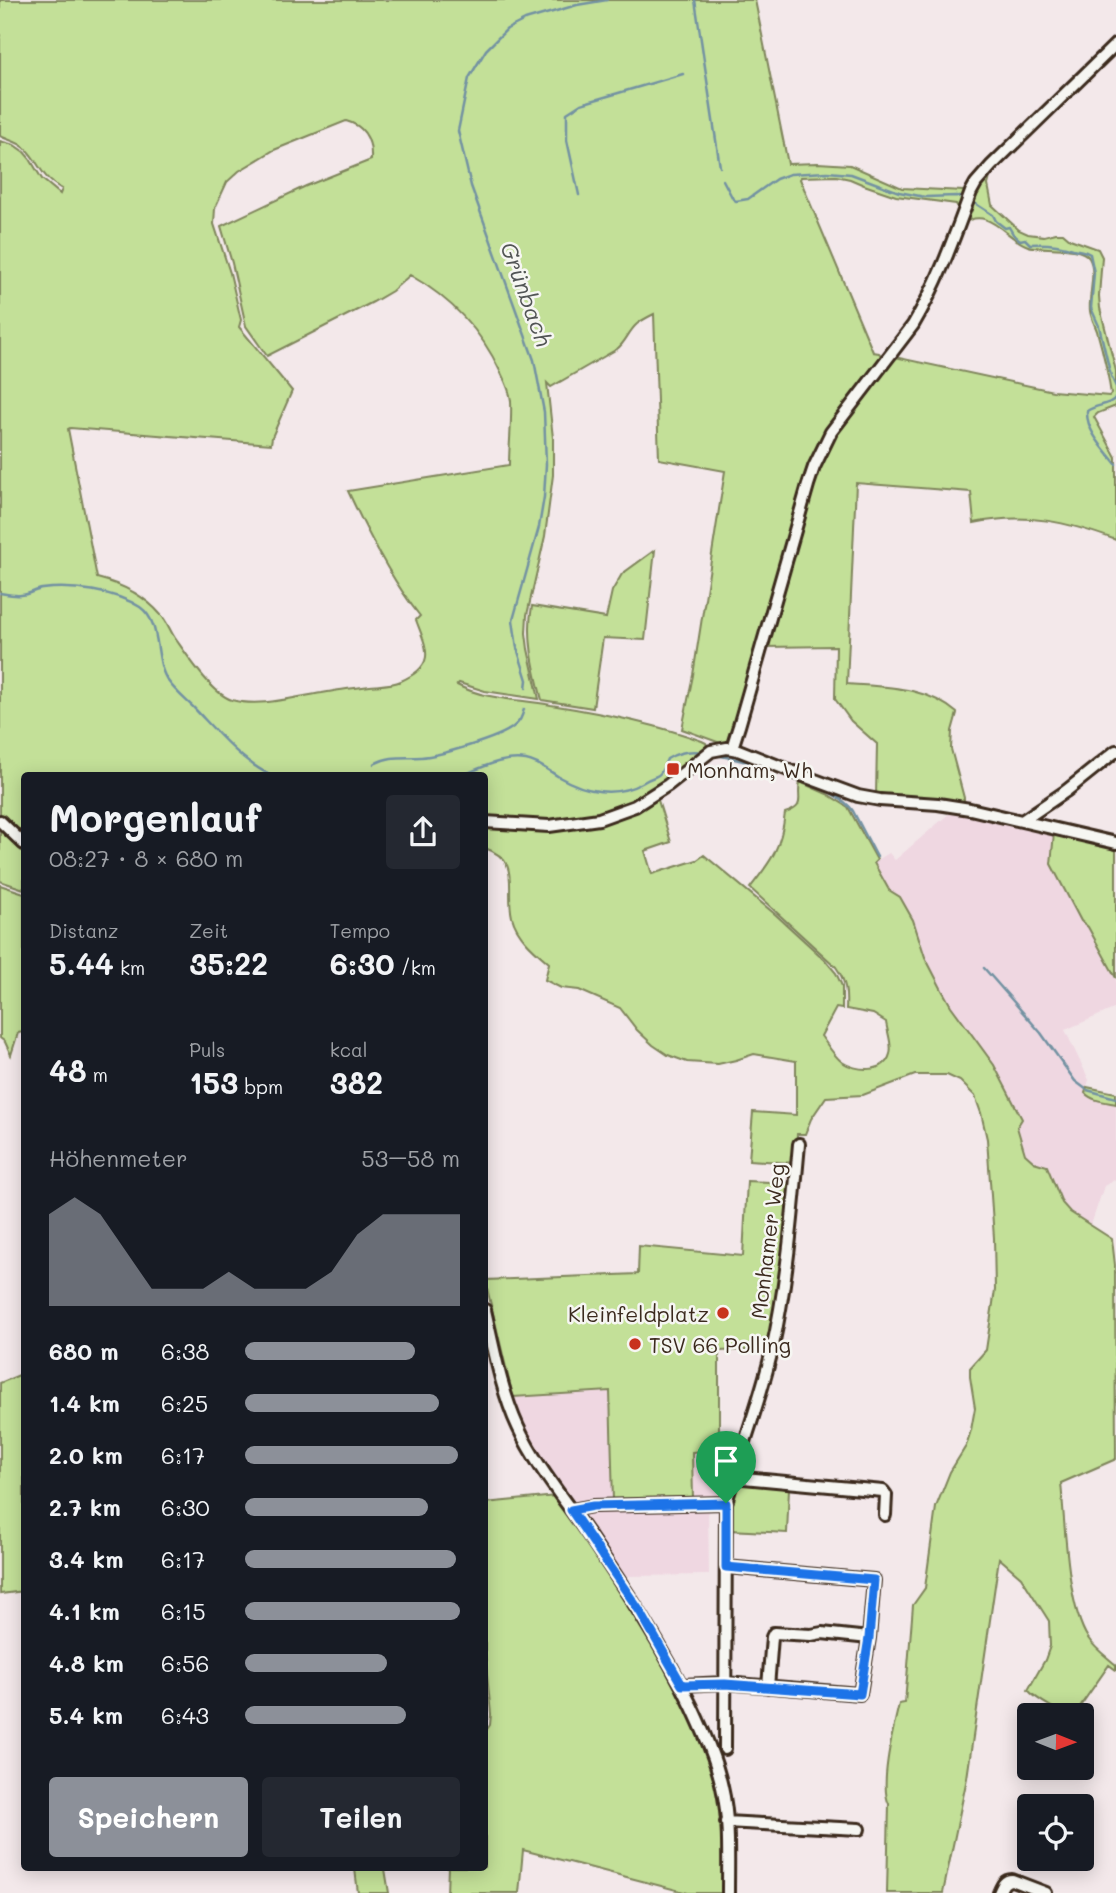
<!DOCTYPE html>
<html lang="de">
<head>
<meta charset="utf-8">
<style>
	body { margin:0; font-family:Mali,sans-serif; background:#242831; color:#f1f3f6; height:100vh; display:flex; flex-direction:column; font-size:26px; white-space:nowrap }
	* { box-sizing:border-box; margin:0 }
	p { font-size:23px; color:#9ea1a6 }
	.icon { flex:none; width:38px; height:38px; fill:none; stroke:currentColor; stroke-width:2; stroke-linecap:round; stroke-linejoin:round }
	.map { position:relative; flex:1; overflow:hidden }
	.drawer { position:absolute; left:21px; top:772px; width:467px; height:1099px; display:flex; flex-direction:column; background:#171b24; border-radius:7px; box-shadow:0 4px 18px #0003 }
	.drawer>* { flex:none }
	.needle { width:46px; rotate:91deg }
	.fabs { position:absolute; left:1017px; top:1703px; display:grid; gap:14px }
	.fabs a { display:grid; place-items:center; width:77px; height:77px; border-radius:7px; background:#171b24; box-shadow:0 4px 18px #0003; font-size:35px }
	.pin { position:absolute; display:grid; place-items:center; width:60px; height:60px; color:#fff; margin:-72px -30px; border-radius:50% 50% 50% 0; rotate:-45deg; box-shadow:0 0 7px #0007 }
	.pin .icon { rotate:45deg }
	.round { display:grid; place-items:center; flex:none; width:74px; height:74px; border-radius:7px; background:#242831 }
	.summary { display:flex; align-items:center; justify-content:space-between; height:119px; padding:0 28px }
	h1 { font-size:38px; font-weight:700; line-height:52px }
	.metrics { display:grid; grid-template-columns:repeat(3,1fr); gap:10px; height:119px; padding:7px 28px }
	.metrics div { display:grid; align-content:center }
	.metrics b { font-size:30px; font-weight:700 }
	.metrics small { font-size:19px; font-weight:400 }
	.metrics p { font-size:19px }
	.chart { height:196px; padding:14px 28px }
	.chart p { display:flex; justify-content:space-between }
	.chart svg { width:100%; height:126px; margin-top:7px; fill:#8c9099; opacity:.7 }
	.primary-button { display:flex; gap:14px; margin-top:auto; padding:14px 28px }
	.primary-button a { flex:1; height:80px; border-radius:7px; background:#8c9099; color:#fff; font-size:28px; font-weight:700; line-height:80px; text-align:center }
	.primary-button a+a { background:#242831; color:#f1f3f6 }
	ul { padding:0 28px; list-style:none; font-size:23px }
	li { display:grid; grid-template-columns:112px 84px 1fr; align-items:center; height:52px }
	li i { height:18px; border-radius:9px; background:#8c9099 }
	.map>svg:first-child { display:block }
	.built { fill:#efd7e1 }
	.green { fill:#c3e098; stroke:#7f855b; stroke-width:2; fill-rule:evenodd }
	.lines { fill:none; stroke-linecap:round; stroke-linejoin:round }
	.stream { stroke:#7392a2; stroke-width:2.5 }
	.minor-casing { stroke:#3b2a1e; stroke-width:16 }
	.minor { stroke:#f6f6f2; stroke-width:10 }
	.route-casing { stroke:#fff; stroke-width:14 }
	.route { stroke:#1a73e8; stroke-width:9 }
	.poi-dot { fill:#c8321e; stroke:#f6f6f2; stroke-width:2.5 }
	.labels { text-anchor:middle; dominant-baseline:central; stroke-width:5; stroke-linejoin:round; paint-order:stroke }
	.poi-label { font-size:21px; fill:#3b2a1e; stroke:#f6f6f2; text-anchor:start }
	.street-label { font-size:21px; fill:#3b2a1e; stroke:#f6f6f2 }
	.water-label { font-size:23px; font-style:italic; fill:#525555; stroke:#f6f6f2 }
</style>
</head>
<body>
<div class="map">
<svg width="1116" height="1893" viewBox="0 0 1116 1893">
	<rect width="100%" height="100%" fill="#f3e8ea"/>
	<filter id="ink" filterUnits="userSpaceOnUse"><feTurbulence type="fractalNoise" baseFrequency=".0143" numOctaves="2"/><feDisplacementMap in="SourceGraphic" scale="14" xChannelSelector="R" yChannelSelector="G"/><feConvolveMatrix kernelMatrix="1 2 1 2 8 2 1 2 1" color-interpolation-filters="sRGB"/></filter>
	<g filter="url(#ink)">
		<path class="built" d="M951 812 1054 833 1051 864 1081 921 1088 927 1116 978V1008L1065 1030 1089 1080 1085 1093 1102 1101 1116 1104V1179L1104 1186 1091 1225 1070 1212 1062 1203 1044 1164 1034 1162 1025 1154 1017 1126 994 1065 951 1006 925 957 913 920 900 898 889 890 882 879 873 863 889 853 895 860Z
			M610 1391 613 1501 573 1502 547 1465 527 1431 513 1397Z
			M719 1450 718 1499 693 1500 692 1452Z
			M708 1506 709 1575 625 1576 583 1513 586 1510Z"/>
		<path class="green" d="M0 0H755L788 164 818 163 850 165 902 188 964 191 966 193 960 211 956 204 896 196 864 185 850 179 836 176 801 177 800 179 873 352 879 353 883 358 822 441 731 740 728 743 723 744 682 729 693 675 725 471 659 459 654 314C648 317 642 320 637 324 628 332 626 342 617 349L551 387 547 383 553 438V475L545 536 527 615 526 633 528 649 539 699 485 691 459 683 457 685C485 700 520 699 551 705 602 713 653 723 702 741L706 743 708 750 636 802 597 815 560 822 485 819V775H24V839L0 816V141L14 145 24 152 30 159 42 179 60 194 62 189C40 177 41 164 25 148 19 142 8 140 0 136ZM346 121C365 126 372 141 371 160L306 186 221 226 232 263 246 326 267 356 373 302 392 291 410 275C450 298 480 328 500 371 505 381 510 390 511 401 512 422 509 444 509 465L348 491C367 532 392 581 420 616L416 620C427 649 437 665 401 681 392 685 380 685 370 686 354 688 338 690 322 693 294 697 260 708 232 700 212 694 187 655 175 638 170 631 167 621 161 615 145 596 121 584 97 578L68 429 70 428 271 444 272 437 292 391 239 327 241 320 230 273 214 224 215 208 227 182 239 171 274 150Z
			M991 173 988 185 992 205 1019 230 1028 234 1044 236 1056 233H1063L1070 239 1098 249 1102 257 1099 296 1100 308 1116 371V406L1098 413 1094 417 1116 457V540C1068 522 1026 512 974 523L971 492 856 483 847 684C886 687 926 686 957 713L952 731 951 749 964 798V803L876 796 877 744 851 721 835 699 836 646 765 647 812 484 822 458 842 421 895 357 1053 391 1109 396 1111 394C1108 373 1103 352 1097 331 1095 325 1091 318 1090 311 1088 296 1097 271 1089 258 1081 245 1041 250 1028 246 1006 239 988 205 963 224L975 192Z
			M655 550 645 640 603 638 593 708 542 700C534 669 526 637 532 606L606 618 612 591 622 574Z
			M800 782 827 794 848 807 877 860 874 863 889 890 900 897 913 920 925 957 942 990 951 1006 994 1065 1022 1119 1017 1127 1025 1154 1034 1162 1047 1166 1062 1203 1070 1212 1112 1239 1115 1265 1116 1459 1061 1483C1065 1523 1067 1606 1088 1638 1095 1649 1107 1657 1116 1665V1670L1109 1665 1074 1715C1062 1715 1036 1699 1028 1690L1045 1660 1050 1646 1049 1621 1021 1577 999 1558 967 1778 943 1893H887L889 1804C879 1785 894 1726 899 1704L905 1703 913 1605 925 1588 936 1507 950 1472 966 1446 971 1430 975 1408 970 1377V1368L986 1350 995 1290 994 1238 987 1139 981 1113 975 1096 960 1081 947 1075H915L863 1095 826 1097 811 1119 805 1134H797L795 1163 749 1160 753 1112 796 1115V1061L754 1054 736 1060 718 1064 687 1062 668 1055 653 1045 637 1030 620 1008 579 990 561 988 545 980 549 963C534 950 517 936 512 917 505 887 522 861 485 848V826L549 829 657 797 671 842 645 851 652 874 697 860 704 855 776 915 825 960 836 973 842 986V1009L836 1008 821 1036C827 1044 834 1056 842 1062 855 1071 885 1074 890 1054 893 1046 887 1031 886 1022L873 1014 846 1009C847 993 846 981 836 967L750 888C771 861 781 849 785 813 807 806 796 799 800 782Z
			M0 827 24 848V889L0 881Z
			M1054 833 1116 847V978L1088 927 1081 921 1051 864Z
			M0 885 24 893V1032L18 1033 11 1055 5 1042 0 1038Z
			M1087 1087 1116 1093V1104C1106 1102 1092 1101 1085 1093Z
			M747 1181 790 1183 782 1265 770 1349 719 1351V1450L692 1452 693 1500 613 1501 610 1391 513 1397 485 1280 638 1274 639 1246 743 1256Z
			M24 1373V1591L0 1594V1383Z
			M744 1482 789 1488 787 1533 730 1530 733 1488 737 1483Z
			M556 1496 597 1552 681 1691 712 1764 720 1797 723 1825 725 1893H688L523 1850 519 1893H447L448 1867H485V1732L490 1725 491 1714 485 1655V1503Z
			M355 1869H385L389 1893H358Z"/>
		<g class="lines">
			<path class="stream" d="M695 0 720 167
				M723 180 733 199 736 201 748 199 776 179 790 174 827 172 851 174 899 192 925 197 956 196 963 198
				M579 195 567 140V113L581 104 683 74
				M973 202 993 215 996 221 1005 228 1009 227 1013 234 1020 240 1025 239 1030 244C1046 243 1058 244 1073 249 1080 251 1084 250 1090 254L1094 273 1091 308 1099 326 1111 376 1116 387
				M1116 397C1110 406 1097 404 1087 411 1086 431 1104 449 1116 464
				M0 593C6 594 15 596 21 595 28 595 35 590 42 589 71 585 115 591 140 607 163 623 153 660 168 681 175 691 186 700 194 708 217 732 240 760 270 775
				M526 688 527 680 517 648 513 620 539 527 544 497 546 464 544 412 534 360 471 186 458 131 469 78 486 50 507 29 525 20 577 5 607 0
				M716 755C748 761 836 785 853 811L877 857
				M374 764C390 755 404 758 421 757 439 756 500 738 513 727 520 722 522 717 524 709
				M463 775C483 767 504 756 526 760 538 762 549 771 559 777 585 792 615 798 642 783 661 771 657 783 667 759 678 752 690 750 703 752
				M984 968 1041 1033 1075 1081 1087 1090 1116 1098"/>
			<g class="minor-casing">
				<path id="minor" d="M732 748 739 726 808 485 814 467 831 432 913 325C938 283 954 238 971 192L976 183 991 166 1116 44
					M0 821 24 844
					M1022 821 1066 791 1116 751
					M485 822 549 826 599 819 635 806 668 785 711 751 727 748 738 750 796 773 858 796 880 800 938 804 970 809 1116 843
					M485 1310C494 1349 501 1390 518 1427 536 1466 564 1499 588 1534 626 1590 663 1646 692 1707 704 1733 716 1759 722 1787 730 1821 728 1858 728 1893
					M733 1477 883 1491 886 1495 885 1515
					M571 1510 593 1506 726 1503
					M682 1685 725 1683 860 1694 869 1638 874 1580 726 1567
					M768 1687 772 1637 774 1633 811 1635 822 1633 869 1638
					M725 1749 726 1503C740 1452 760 1402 772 1350 787 1283 793 1212 799 1144
					M726 1822 859 1829
					M999 1893C1002 1886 1004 1880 1012 1880L1046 1893"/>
			</g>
			<use href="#minor" class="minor"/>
		</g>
	</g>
	<g class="lines" filter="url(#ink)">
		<g class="route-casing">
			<path id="route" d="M726 1503V1567L874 1580 869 1638 860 1694 725 1684 682 1685 641 1613 571 1510 593 1506Z"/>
		</g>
		<use href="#route" class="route"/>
	</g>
	<g class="poi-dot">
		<rect x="666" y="762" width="14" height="14" rx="3.5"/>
		<circle cx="723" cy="1313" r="7"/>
		<circle cx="635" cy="1344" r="7"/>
	</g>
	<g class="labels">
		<g class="poi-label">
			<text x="687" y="769">Monham, Wh</text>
			<text x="709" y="1313" text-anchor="end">Kleinfeldplatz</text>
			<text x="649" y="1344">TSV 66 Polling</text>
		</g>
		<g class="street-label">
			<text transform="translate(767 1241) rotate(-83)">Monhamer Weg</text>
		</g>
		<g class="water-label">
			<text transform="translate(527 294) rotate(70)">Grünbach</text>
		</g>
	</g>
</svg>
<div class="fabs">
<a><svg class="needle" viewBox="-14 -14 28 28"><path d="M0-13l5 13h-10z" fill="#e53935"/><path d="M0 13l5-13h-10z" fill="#9ea1a6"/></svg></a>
<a><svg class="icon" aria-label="locate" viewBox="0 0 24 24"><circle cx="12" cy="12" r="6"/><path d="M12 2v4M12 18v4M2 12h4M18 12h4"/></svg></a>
</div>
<div class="pin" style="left:726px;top:1503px;background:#1e9e55"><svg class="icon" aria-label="arrive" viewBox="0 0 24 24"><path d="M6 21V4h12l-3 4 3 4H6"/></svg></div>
<section class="drawer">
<div class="summary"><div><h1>Morgenlauf</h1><p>08:27 · 8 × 680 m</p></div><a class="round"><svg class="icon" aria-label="share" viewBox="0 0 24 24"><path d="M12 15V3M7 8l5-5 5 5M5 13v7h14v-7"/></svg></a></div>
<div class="metrics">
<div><p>Distanz</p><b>5.44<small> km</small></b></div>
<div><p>Zeit</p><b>35:22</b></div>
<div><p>Tempo</p><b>6:30<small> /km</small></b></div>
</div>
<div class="metrics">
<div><b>48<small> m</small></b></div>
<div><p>Puls</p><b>153<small> bpm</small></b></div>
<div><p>kcal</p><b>382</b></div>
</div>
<div class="chart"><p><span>Höhenmeter</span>53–58 m</p>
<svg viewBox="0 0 160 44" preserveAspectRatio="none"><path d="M0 44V12L10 6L20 12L30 25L40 38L50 38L60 38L70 32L80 38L90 38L100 38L110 32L120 19L130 12L140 12L150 12L160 12V44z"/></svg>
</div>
<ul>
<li><b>680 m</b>6:38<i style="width:79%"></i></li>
<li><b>1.4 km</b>6:25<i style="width:90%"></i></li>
<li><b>2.0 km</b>6:17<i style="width:99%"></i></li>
<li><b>2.7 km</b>6:30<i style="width:85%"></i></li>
<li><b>3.4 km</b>6:17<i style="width:98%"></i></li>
<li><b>4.1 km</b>6:15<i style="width:100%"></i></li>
<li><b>4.8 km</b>6:56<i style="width:66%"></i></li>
<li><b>5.4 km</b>6:43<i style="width:75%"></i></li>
</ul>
<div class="primary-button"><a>Speichern</a><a>Teilen</a></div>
</section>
</div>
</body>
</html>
